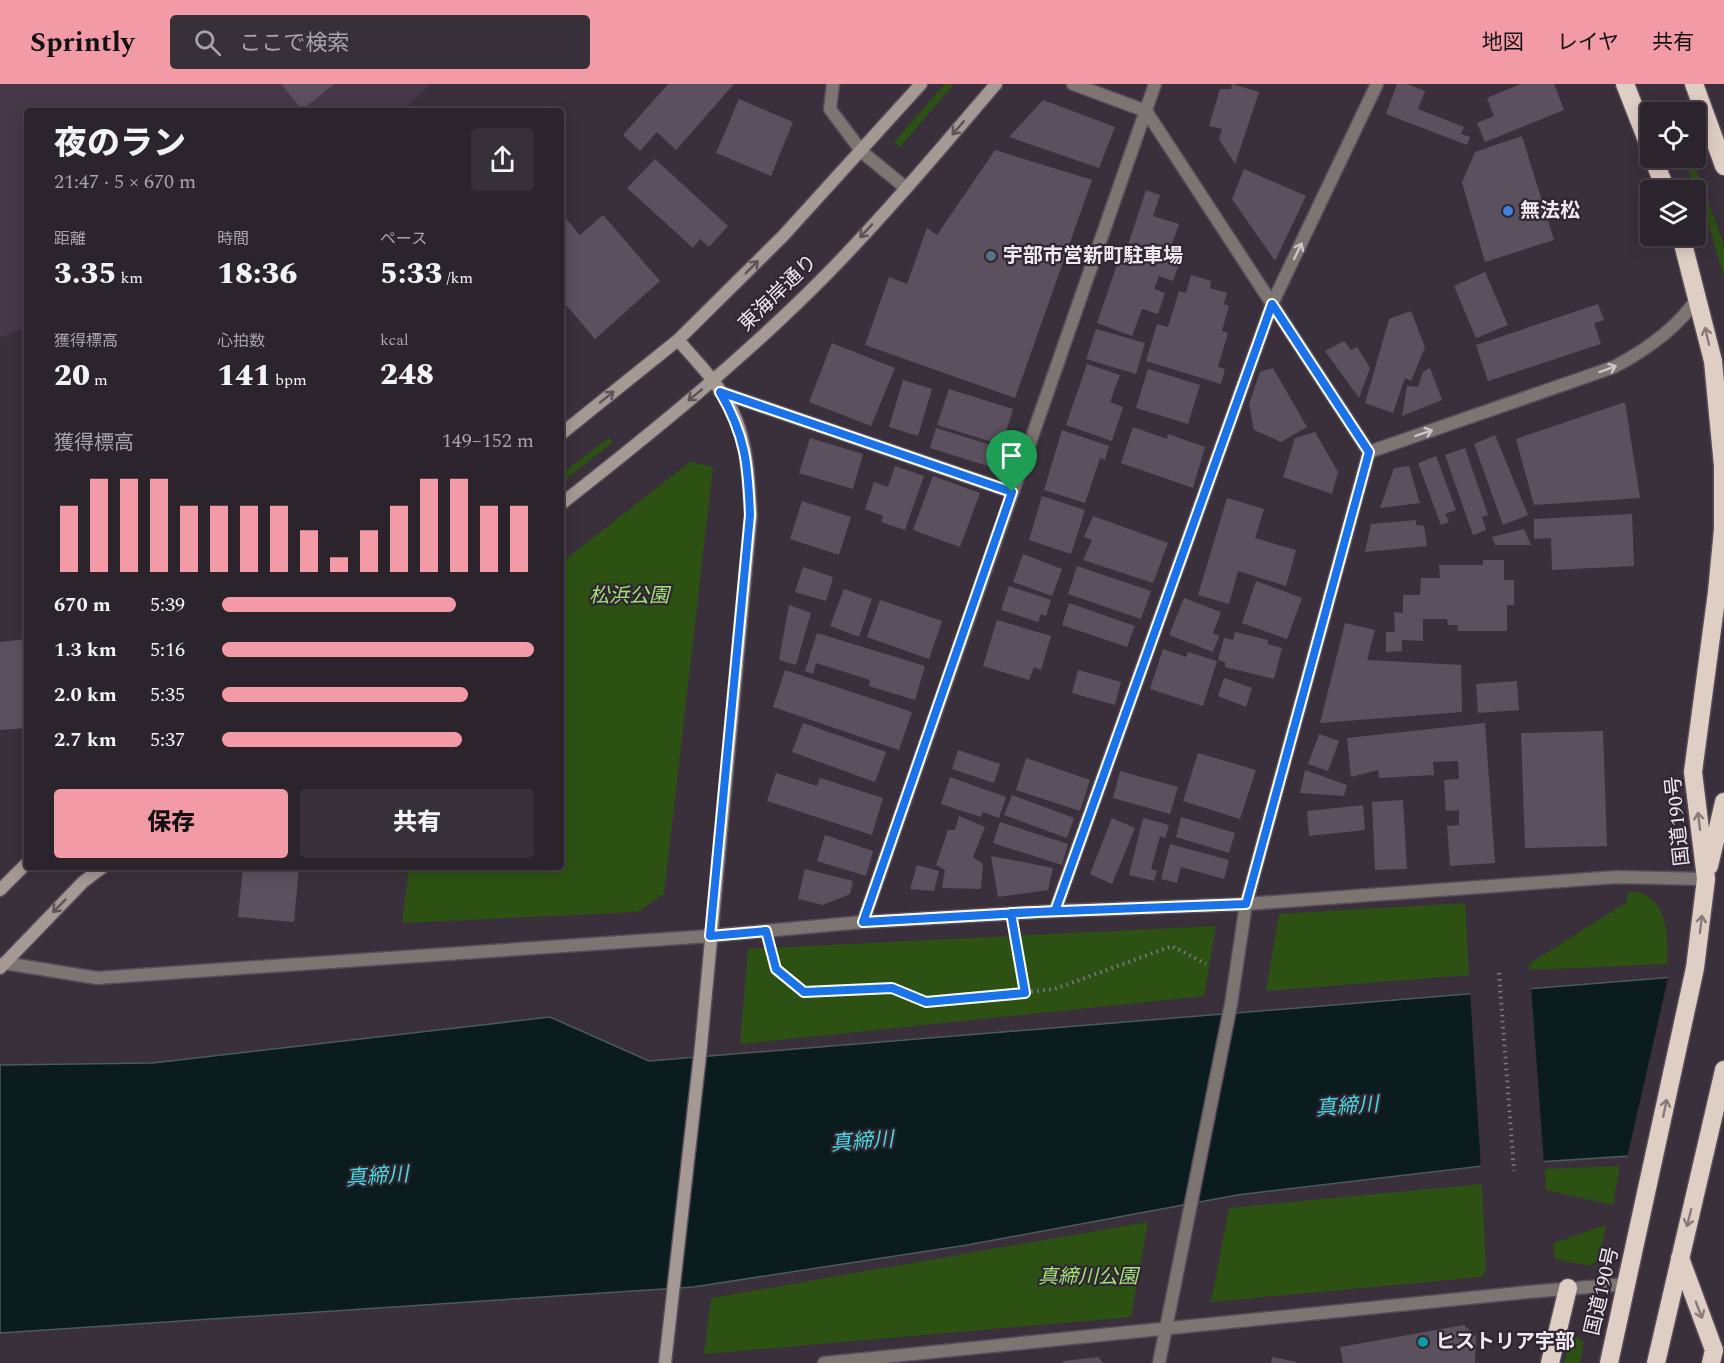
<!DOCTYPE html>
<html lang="ja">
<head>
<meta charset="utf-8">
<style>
	body { margin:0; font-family:Spectral,"Noto Sans JP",serif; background:#383039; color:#f1f3f6; height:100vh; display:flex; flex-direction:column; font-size:22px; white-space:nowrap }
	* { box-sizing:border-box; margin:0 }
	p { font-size:20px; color:#a6a4aa }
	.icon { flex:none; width:33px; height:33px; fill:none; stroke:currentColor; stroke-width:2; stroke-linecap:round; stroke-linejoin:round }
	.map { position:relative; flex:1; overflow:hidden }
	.side { position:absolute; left:24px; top:24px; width:540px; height:762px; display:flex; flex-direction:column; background:#2c242d; border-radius:6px; box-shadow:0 3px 15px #0003,0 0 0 2px #484149 }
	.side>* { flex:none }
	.fabs { position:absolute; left:1640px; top:18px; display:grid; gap:12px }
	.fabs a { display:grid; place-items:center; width:66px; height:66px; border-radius:6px; background:#2c242d; box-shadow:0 3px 15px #0003,0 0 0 2px #484149; font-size:30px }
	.pin { position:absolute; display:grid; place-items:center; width:51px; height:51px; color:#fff; margin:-62px -26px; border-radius:50% 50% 50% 0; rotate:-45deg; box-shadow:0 0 6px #0007 }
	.pin .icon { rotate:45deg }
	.round { display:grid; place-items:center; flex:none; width:63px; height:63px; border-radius:6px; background:#383039 }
	.head { display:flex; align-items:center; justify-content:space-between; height:102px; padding:0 30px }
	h1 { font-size:33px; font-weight:800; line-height:45px }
	.figures { display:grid; grid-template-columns:repeat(3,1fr); gap:9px; height:102px; padding:6px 30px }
	.figures div { display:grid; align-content:center }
	.figures b { font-size:30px; font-weight:800 }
	.figures small { font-size:16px; font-weight:400 }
	.figures p { font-size:16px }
	.chart { height:168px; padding:12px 30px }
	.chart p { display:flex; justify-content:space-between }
	.chart svg { width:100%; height:108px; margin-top:6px; stroke:#f39aa7; stroke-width:6 }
	.cta { display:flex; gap:12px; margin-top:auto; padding:12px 30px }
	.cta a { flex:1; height:69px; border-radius:6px; background:#f39aa7; color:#111; font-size:24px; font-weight:800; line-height:69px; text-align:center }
	.cta a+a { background:#383039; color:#f1f3f6 }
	ul { padding:0 30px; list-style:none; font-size:20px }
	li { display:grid; grid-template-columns:96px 72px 1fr; align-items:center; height:45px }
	li i { height:15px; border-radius:8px; background:#f39aa7 }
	header { display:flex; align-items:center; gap:36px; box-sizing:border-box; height:84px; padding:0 30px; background:#f39aa7; color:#111 }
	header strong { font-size:28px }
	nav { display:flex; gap:33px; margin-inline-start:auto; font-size:21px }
	.search { width:420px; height:54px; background:#383039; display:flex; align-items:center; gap:15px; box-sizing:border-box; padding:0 21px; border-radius:6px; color:#a6a4aa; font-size:22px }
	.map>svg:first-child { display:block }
	.built { fill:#463849 }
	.green { fill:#2d5113 }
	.water { fill:#0a1c1d; stroke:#4e595c; stroke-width:1.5 }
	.pier { fill:#3a303c }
	.building { fill:#5b515e }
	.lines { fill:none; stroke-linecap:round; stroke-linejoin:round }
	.street-casing { stroke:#574d59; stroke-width:15 }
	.secondary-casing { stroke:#574d59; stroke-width:15 }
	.highway-casing { stroke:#574d59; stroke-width:21 }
	.path { stroke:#817883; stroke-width:4; stroke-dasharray:1.5 4.5; stroke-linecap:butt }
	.street { stroke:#7c7571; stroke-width:12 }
	.secondary { stroke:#a49993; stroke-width:12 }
	.highway { stroke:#dfcec4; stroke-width:18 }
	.oneway { stroke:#5e5458 }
	.oneway2 { stroke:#ccc6c9 }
	.oneway3 { stroke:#887a7a }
	.route-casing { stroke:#fff; stroke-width:12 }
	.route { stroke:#1a73e8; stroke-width:8 }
	.shop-dot { fill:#3f7fe0; stroke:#302631; stroke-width:2 }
	.service-dot { fill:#5c6f8a; stroke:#302631; stroke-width:2 }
	.culture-dot { fill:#0f9aa8; stroke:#302631; stroke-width:2 }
	.labels { text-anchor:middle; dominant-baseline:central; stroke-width:4.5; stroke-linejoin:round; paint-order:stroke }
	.poi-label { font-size:20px; font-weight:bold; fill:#eee8ef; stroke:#302631; text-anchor:start }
	.street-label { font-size:20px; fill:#eee8ef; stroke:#302631 }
	.park-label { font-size:20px; font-style:italic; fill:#a0e179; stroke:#302631 }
	.water-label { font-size:21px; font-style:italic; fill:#48dae3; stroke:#302631 }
</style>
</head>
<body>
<header>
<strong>Sprintly</strong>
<div class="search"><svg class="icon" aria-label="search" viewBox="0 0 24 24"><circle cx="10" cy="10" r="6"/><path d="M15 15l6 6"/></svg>ここで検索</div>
<nav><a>地図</a><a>レイヤ</a><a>共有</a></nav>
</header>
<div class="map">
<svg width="1724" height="1279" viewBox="0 0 1724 1279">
	<rect width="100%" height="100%" fill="#3a303c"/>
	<path class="built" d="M0 0H430L402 27H27V243L0 254Z"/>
	<path class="green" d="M945 0H954L900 63 894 58Z
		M1684 74H1692L1724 161V194L1713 154Z
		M609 354 613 358 561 399V390Z
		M690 378 713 383 664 810 637 828 402 839 409 783H561V479Z
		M1638 808C1669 818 1668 853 1667 880L1529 886V880L1627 818V809Z
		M1465 819 1469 891 1266 907 1279 830Z
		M1216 842 1204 912 740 960 748 865Z
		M1620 1082 1613 1121 1546 1106 1545 1085Z
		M1482 1100 1486 1187 1481 1193 1211 1218 1229 1124Z
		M1148 1138 1131 1233 704 1270 711 1214Z
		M1606 1141C1597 1187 1600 1186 1554 1174V1159Z
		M1577 1253 1584 1258 1580 1279H1564L1570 1256Z"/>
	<path class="water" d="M1724 889V1066L1491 1081 1237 1111 967 1161 693 1203 0 1249V981L153 979 550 933 649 977Z"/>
	<path class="pier" d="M1724 886V1069L1627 1074 1669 890Z
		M1531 902 1544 1080 1481 1085 1470 907Z"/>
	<path class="building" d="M281 0H334L302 26Z
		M668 0H734L676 66 657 48 640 67 623 51Z
		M1232 0 1259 8 1235 80 1219 55 1222 45 1209 42 1220 5H1231Z
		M1397 0H1407L1425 7 1418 25 1464 43 1461 50 1470 53 1467 61 1386 30Z
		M1521 0H1554L1564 26 1485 58 1477 39 1494 32 1487 14Z
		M739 15 793 38 771 92 716 69Z
		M1043 16 1115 43 1099 84 1009 53Z
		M1522 52 1554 156 1485 178 1462 98 1475 68Z
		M995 66 1092 96 1015 314 865 261 889 193 907 200 927 144 937 151Z
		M655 75 728 142 709 163 700 155 693 164 627 104Z
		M1244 85 1306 112 1275 177 1232 115Z
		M1146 106 1160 111 1153 132 1179 140 1170 165 1182 170 1173 197 1159 192 1154 205 1165 209 1158 230 1142 225 1132 252 1097 239 1120 172 1129 176 1133 163 1128 161Z
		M561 129 580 151 603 131 660 197 595 255 561 215Z
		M1485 188 1508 241 1476 254 1454 202Z
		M1191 191 1211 197 1210 204 1227 209 1224 220 1229 222 1222 247 1228 249 1218 283 1225 285 1221 300 1146 277 1157 240 1168 243 1179 207 1186 209Z
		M1598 220 1604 236 1594 239 1601 260 1488 297 1476 261Z
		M1411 227 1425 263 1411 297 1405 294 1393 329 1365 319 1389 235Z
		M1096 245 1145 259 1136 290 1086 275Z
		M1344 257 1351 266 1357 263 1370 284 1359 314 1325 267Z
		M832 259 895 284 871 342 809 318Z
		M1087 280 1120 291 1110 318 1123 323 1112 357 1066 341Z
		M1273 284 1307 343 1281 358 1254 346 1249 320 1260 288Z
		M1430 284 1442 316 1402 332 1407 302 1418 303 1423 288Z
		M1148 285 1200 301 1188 340 1136 324Z
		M903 296 932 305 918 352 889 343Z
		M949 305 1013 325 1002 361 937 341Z
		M1625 318 1640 414 1534 421 1516 355Z
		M1133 343 1167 355 1168 350 1205 363 1193 404 1121 379Z
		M936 344 997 363 991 383 930 364Z
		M1062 346 1109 362 1105 376 1100 374 1085 419 1044 406Z
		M1315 348 1338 388 1332 410 1283 393 1295 354Z
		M1495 351 1528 431 1503 441 1474 360Z
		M810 354 863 370 853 405 799 389Z
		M1465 364 1488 431 1482 433 1486 446 1473 451 1445 371Z
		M1436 372 1456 426 1445 430 1449 438 1441 441 1418 379Z
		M895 382 924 392 905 446 881 438 883 432 865 425 874 398 888 403Z
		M1409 382 1420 419 1380 424 1394 384Z
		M933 392 980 409 960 463 913 446Z
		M1042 412 1085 426 1071 470 1029 456Z
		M1227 414 1264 425 1255 454 1296 466 1286 502 1238 487 1229 520 1198 511Z
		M802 417 851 433 839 471 790 455Z
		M1632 430 1634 482 1552 486 1551 454 1534 455V435Z
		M1093 432 1168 459 1153 499 1083 476 1092 456 1084 453Z
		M1416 436V441L1424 442 1427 462 1365 468 1371 440Z
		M1524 445 1531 461H1495L1492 453Z
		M1023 470 1062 485 1052 512 1013 498Z
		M1483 476H1504V496H1514V521H1507V547H1457L1458 541H1448L1447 535H1423V557L1402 556V567L1386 568V548H1395L1394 528 1403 529V511H1420L1421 494H1440L1439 481H1483Z
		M1077 482 1151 507 1141 535 1068 510Z
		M803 483 833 493 826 517 795 508Z
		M1256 497 1302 514 1287 555 1242 539Z
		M1009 502 1051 516 1046 532 1041 530 1038 538 1001 526Z
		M844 505 872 515 859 553 830 542Z
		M1184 514 1221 528 1213 549 1219 552 1213 568 1169 551Z
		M880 516 942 537 929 575 867 553Z
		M1069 519 1135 542 1127 563 1062 541Z
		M789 521 811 529 796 581 779 576Z
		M997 536 1051 552 1041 586 1034 583 1029 596 983 582Z
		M1345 539 1375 546 1367 576 1461 581 1462 628 1320 639Z
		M1235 548 1268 556 1267 560 1282 564 1274 595 1225 583V578L1218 576 1224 554 1233 556Z
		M817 549 925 582 915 616 869 602 870 596 816 579 813 590 805 587Z
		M27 555V644L0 646V558Z
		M1163 565 1186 573 1188 568 1217 577 1203 622 1150 605Z
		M785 586 912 628 899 666 773 623Z
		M1078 586 1121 598 1115 621 1072 609Z
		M1224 594 1252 604 1246 623 1218 612Z
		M1517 597 1519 626 1478 629 1476 600Z
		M803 639 886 668 875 698 792 668Z
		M1485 639 1495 779 1450 782 1447 742 1459 741V726L1446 727 1444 696 1459 695 1458 677 1433 678 1434 691 1379 694 1378 686 1351 693 1347 654Z
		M1603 647 1607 762 1525 764 1521 649Z
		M1319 650 1339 657 1328 687 1308 680Z
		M958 666 1000 680 994 699 952 685Z
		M1198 669 1256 686 1240 735 1183 717Z
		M1026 674 1090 696 1080 727 1016 706Z
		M1305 686 1347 701 1344 712 1300 709Z
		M1120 687 1178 703 1170 730 1113 714Z
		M776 689 817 702 820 694 883 714 872 751 767 717Z
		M950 693 1006 713 999 734 983 728 981 733 941 720Z
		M1012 711 1074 734 1067 754 1004 731Z
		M1403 716 1407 785 1375 786 1372 718Z
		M1363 721 1365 746 1309 752 1307 727Z
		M959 732 985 743 973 773 983 780 981 805 942 804 945 786 936 781 948 746H955Z
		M1181 733 1235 749 1229 769 1176 753Z
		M1112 734 1135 744 1112 800 1090 790Z
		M1143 734 1169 741 1165 754 1160 752 1151 785 1157 787 1154 797 1129 791Z
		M1000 738 1068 760 1062 781 993 759Z
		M825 751 873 767 866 792 817 777Z
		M1170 760 1229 776 1224 795 1181 783 1177 799 1161 795Z
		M991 772 1053 784 1048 806 998 813Z
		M917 781 939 787 934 807 910 805Z
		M243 783H299L294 838 238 833Z
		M805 785 853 797 850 810 823 821 798 815Z
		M1464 1241 1476 1252 1475 1279H1343L1340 1263Z
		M1098 1273 1103 1279H1063V1277Z
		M1272 1273 1297 1278 1296 1279H1271Z"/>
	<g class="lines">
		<g class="street-casing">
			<path id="street" d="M833 0 830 25 862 68 906 104
				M1073 0 1146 27 1369 368 1246 820 1231 920 1159 1279
				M720 308 1012 408
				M1369 368 1614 283C1646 266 1678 244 1698 213
				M1055 827 1272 220 1377 0
				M863 838 1155 0
				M4 879 97 894 710 852 863 838 1055 827 1246 820 1617 793 1706 795
				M824 1279 1528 1208 1627 1200"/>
		</g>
		<g class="secondary-casing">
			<path id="secondary" d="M561 350 678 256 783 152 921 0
				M561 420C653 348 744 274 826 191 886 130 941 64 996 0
				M0 806 27 779
				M0 884 83 798 103 783
				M665 1279 701 962 751 431C749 399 748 365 736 335 724 305 699 280 678 256"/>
		</g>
		<g class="highway-casing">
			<path id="highway" d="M1625 0 1650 64
				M1694 0 1724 82
				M1653 74 1666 106
				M1709 782 1724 718
				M1680 1174 1714 1266 1711 1279
				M1550 1279 1568 1204
				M1609 1279 1695 884 1706 795 1693 688 1717 508 1723 445V382L1713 277 1681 152
				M1656 1279 1724 986"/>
		</g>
		<path class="path" d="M1015 853 1025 909
			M772 871 776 885 804 908 892 904 926 919 1055 905 1172 862 1206 880
			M1499 889 1514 1087"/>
		<use href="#street" class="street"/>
		<use href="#secondary" class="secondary"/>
		<use href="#highway" class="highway"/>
	</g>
	<defs><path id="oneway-shaft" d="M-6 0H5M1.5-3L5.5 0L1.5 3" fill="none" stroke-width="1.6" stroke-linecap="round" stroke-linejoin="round" transform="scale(1.5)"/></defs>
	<g class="oneway">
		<use href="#oneway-shaft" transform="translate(958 44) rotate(131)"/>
		<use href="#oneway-shaft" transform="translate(866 147) rotate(133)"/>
		<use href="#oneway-shaft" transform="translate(752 183) rotate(-45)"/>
		<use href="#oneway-shaft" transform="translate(695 311) rotate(141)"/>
		<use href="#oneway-shaft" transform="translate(607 313) rotate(-39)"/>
		<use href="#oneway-shaft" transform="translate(59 822) rotate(135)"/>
	</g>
	<g class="oneway2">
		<use href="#oneway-shaft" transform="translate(1298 167) rotate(-64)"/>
		<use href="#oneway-shaft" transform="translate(1608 285) rotate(-21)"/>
		<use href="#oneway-shaft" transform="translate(1424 349) rotate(-19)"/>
	</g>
	<g class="oneway3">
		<use href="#oneway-shaft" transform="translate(1707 252) rotate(-103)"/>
		<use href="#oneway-shaft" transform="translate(1699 737) rotate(-97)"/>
		<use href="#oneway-shaft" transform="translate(1701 840) rotate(-83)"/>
		<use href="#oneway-shaft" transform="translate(1665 1024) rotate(-78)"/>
		<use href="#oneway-shaft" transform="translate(1689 1134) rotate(104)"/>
		<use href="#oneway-shaft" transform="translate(1699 1226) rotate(69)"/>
	</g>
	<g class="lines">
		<g class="route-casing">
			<path id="route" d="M1012 408 720 308C746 352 748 382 750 431L710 852 766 847 776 885 804 908 892 904 926 918 1025 909 1011 829 1246 820 1369 368 1272 220 1055 827 863 838 1012 408"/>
		</g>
		<use href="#route" class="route"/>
	</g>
	<circle class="shop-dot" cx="1508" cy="127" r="6"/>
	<circle class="service-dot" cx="991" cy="172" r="6"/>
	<circle class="culture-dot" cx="1423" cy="1258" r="6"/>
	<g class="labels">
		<g class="poi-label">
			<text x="1520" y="127">無法松</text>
			<text x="1003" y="172">宇部市営新町駐車場</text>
			<text x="1435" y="1258">ヒストリア宇部</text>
		</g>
		<g class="street-label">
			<text transform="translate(778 209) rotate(-44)">東海岸通り</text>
			<text transform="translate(1678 737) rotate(-96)">国道190号</text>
			<text transform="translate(1602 1207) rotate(-77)">国道190号</text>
		</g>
		<g class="park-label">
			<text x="629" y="512">松浜公園</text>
			<text x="1088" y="1193">真締川公園</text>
		</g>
		<g class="water-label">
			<text transform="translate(1347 1023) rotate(-4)">真締川</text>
			<text transform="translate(862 1058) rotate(-4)">真締川</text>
			<text transform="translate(377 1093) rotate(-4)">真締川</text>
		</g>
	</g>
</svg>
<div class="fabs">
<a><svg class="icon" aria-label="locate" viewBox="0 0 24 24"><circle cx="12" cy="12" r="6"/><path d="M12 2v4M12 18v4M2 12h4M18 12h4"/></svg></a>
<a><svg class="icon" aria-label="layers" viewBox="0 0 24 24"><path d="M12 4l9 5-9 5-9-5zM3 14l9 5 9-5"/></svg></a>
</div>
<div class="pin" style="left:1012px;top:408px;background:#1e9e55"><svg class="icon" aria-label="arrive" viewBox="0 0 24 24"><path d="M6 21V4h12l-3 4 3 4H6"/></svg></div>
<section class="side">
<div class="head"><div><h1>夜のラン</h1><p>21:47 · 5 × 670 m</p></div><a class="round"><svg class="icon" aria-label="share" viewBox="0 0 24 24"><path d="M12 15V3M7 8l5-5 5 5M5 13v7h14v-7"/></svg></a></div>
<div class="figures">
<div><p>距離</p><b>3.35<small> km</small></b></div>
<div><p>時間</p><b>18:36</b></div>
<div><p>ペース</p><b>5:33<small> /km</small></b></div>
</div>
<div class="figures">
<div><p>獲得標高</p><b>20<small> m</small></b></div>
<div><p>心拍数</p><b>141<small> bpm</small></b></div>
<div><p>kcal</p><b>248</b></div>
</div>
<div class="chart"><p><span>獲得標高</span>149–152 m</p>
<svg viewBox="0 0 160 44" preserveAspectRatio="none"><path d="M5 44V17M15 44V6M25 44V6M35 44V6M45 44V17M55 44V17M65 44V17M75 44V17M85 44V27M95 44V38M105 44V27M115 44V17M125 44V6M135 44V6M145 44V17M155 44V17"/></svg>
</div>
<ul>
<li><b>670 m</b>5:39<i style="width:75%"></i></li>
<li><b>1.3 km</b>5:16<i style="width:100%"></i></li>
<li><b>2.0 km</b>5:35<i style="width:79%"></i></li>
<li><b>2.7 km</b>5:37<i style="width:77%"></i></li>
</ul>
<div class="cta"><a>保存</a><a>共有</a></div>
</section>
</div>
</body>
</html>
